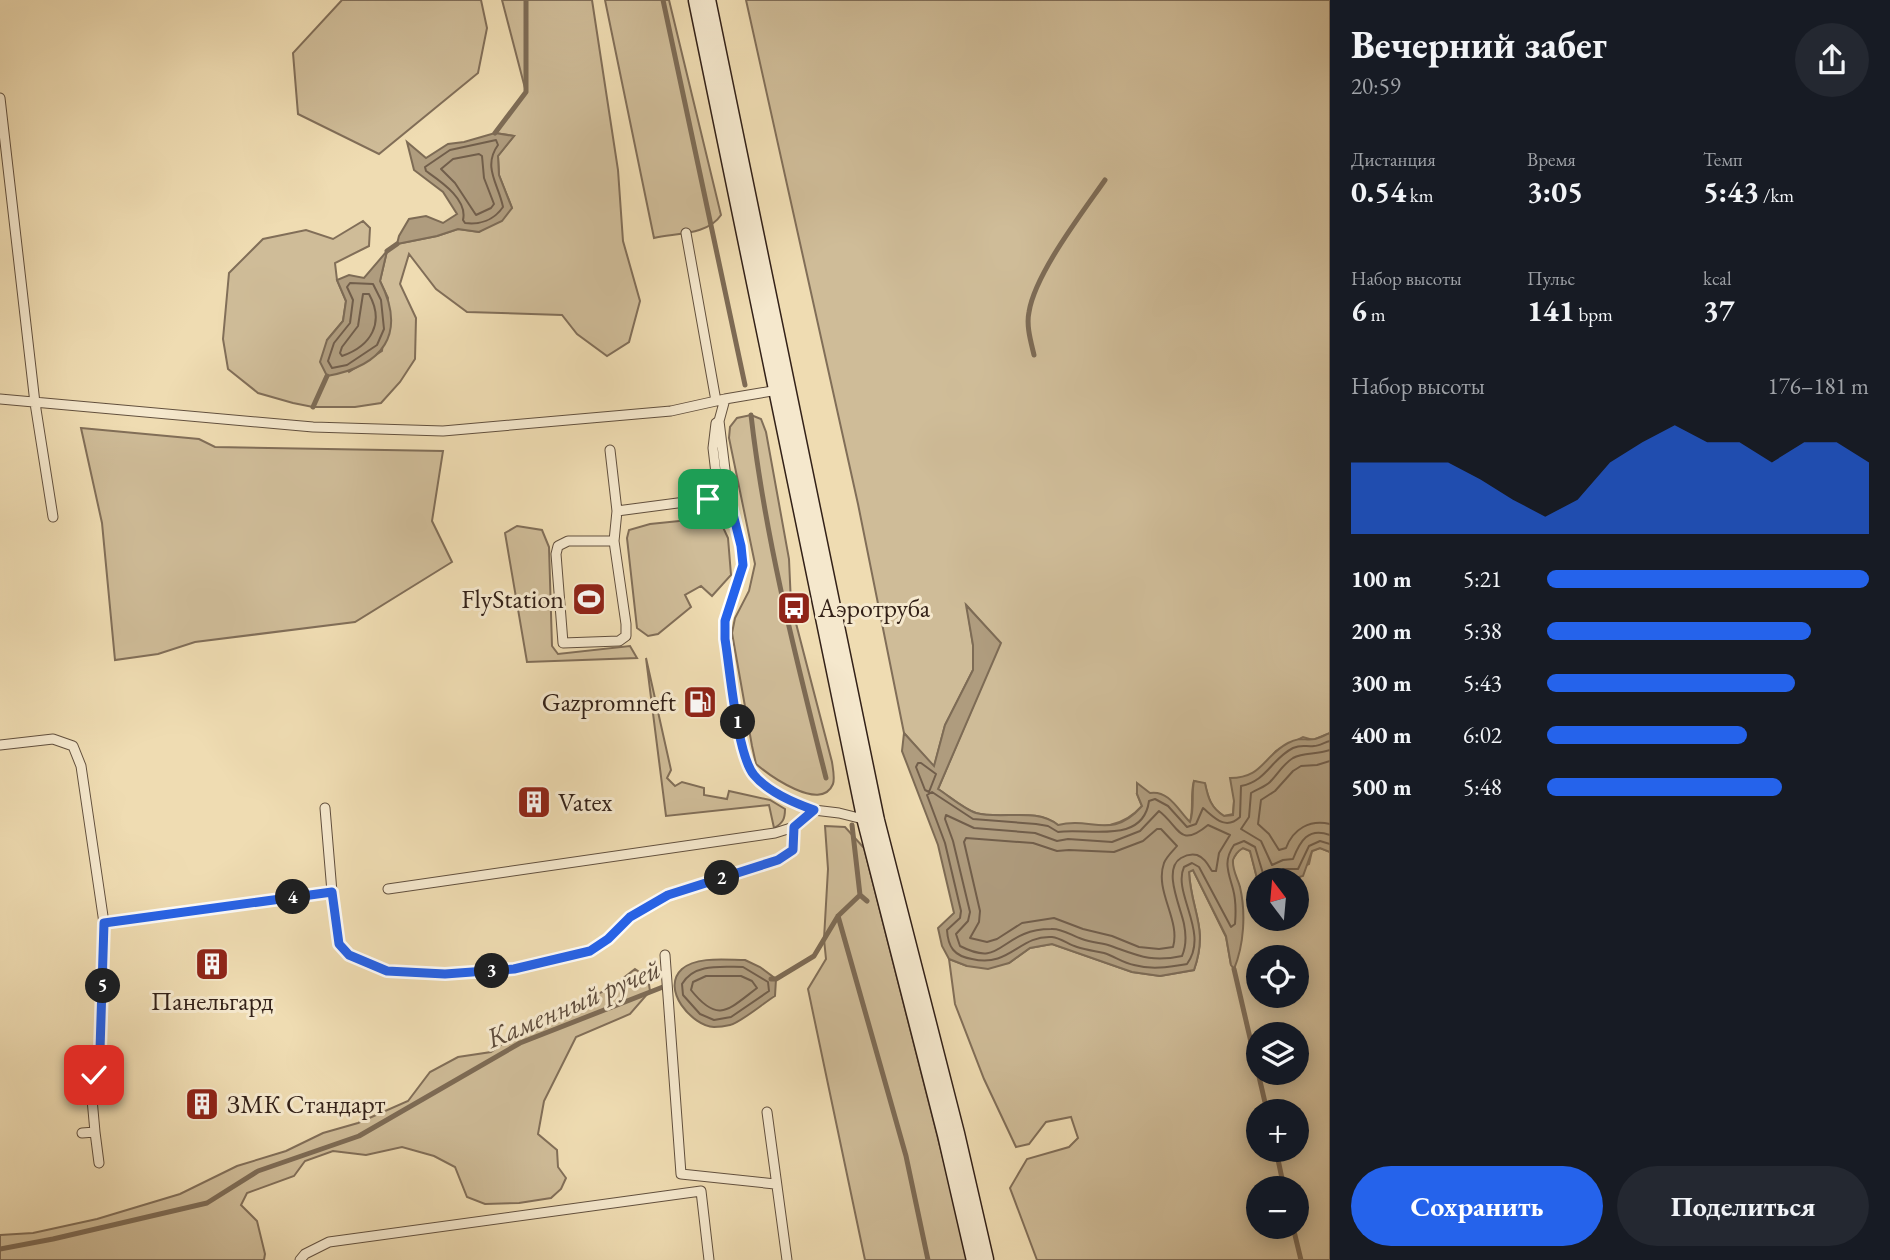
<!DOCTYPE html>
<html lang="ru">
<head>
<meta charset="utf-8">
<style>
	body { margin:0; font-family:"EB Garamond",serif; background:#242831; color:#f1f3f6; height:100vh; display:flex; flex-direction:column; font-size:26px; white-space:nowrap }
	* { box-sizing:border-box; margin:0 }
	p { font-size:23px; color:#9ea1a6 }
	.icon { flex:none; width:38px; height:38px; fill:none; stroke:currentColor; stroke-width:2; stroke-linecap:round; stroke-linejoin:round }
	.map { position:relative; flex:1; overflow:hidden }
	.sheet { display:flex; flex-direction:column; background:#171b24; width:560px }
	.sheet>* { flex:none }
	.needle { width:46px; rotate:344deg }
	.buttons { position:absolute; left:1246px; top:868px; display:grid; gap:14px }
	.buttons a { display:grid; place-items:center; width:63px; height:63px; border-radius:50%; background:#171b24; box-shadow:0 4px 18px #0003; font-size:35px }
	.pin { position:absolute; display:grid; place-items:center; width:60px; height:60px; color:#fff; margin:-30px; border-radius:14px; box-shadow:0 4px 10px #0006 }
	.km { position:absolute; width:35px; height:35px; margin:-18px; border-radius:50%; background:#222; color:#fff; font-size:19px; line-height:35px; text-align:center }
	.round { display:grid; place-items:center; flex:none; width:74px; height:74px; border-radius:37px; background:#242831 }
	.head { display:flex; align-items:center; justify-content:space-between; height:119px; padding:0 21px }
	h1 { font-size:38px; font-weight:700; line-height:52px }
	.metrics { display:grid; grid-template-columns:repeat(3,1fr); gap:10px; height:119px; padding:7px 21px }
	.metrics div { display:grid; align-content:center }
	.metrics b { font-size:30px; font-weight:700 }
	.metrics small { font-size:19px; font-weight:400 }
	.metrics p { font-size:19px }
	.chart { height:196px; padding:14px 21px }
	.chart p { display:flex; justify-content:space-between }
	.chart svg { width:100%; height:126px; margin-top:7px; fill:#2563eb; opacity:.7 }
	.button { display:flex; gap:14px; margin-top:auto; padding:14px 21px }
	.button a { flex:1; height:80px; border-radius:42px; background:#2563eb; color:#fff; font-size:28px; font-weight:700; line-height:80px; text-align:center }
	.button a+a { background:#242831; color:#f1f3f6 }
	ul { padding:0 21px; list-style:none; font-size:23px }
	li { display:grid; grid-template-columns:112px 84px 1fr; align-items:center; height:52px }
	li i { height:18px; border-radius:9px; background:#2563eb }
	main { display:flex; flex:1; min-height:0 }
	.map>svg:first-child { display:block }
	.green { fill:#cfbc98; stroke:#816e58; stroke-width:2; fill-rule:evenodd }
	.water { fill:#af9c7e; stroke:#7d6b55; stroke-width:2 }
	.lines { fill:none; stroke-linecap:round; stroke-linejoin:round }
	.shore { stroke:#715e4b; stroke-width:2 }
	.stream { stroke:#7d6b55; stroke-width:5 }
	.service-casing { stroke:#62503e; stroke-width:11 }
	.secondary-casing { stroke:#332118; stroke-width:29 }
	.service { stroke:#f5e8cd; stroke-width:9 }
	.secondary { stroke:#f5e8cd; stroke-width:26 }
	.route-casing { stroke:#fff; stroke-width:14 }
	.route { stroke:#2563eb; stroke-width:9 }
	.labels { text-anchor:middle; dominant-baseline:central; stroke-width:6; stroke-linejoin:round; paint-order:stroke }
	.poi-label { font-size:26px; fill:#332118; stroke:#f5e8cd; text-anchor:start }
	.water-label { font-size:28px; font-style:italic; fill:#5e4c3c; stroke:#f5e8cd }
</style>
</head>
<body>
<main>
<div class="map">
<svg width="1330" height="1260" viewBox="0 0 1330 1260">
	<rect width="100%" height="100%" fill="#efdcb2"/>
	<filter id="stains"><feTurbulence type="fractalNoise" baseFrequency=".00286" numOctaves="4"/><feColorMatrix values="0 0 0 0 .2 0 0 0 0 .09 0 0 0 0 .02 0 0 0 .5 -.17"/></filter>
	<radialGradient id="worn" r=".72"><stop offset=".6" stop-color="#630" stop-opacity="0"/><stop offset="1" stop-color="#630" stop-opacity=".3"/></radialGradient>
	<path class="green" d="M342 0H481L487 28 478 73 379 154 298 114 293 53Z
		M502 0H592L618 170 623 241 640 301 629 342 607 356 577 334 562 315 467 312 436 289 409 254 400 284 416 318 415 359 400 382 381 403 355 407H313L293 403 258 393 228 369 223 339 229 273 263 239 306 230 333 239 363 221 370 228 369 246 335 263 337 280 346 301 343 321 327 340 349 372 382 351 388 298 380 281 387 251 397 244 437 236 458 229 479 232 512 208 499 175 498 156 514 136 495 133 526 92Z
		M605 0H669L721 215C708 235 676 233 654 238Z
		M746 0H1330V733L1313 740 1303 737 1276 751 1258 772 1244 778 1234 801 1233 814 1224 816C1211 808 1208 798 1205 784L1194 781C1190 794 1194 808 1190 822L1150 793 1137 794 1142 806C1118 833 1091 826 1058 825 1036 807 1002 820 976 813 963 809 949 796 938 789L1000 643 967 606 973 645V670L945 725 934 767 904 733 858 504Z
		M751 415 761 419 766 432 789 559 791 604 832 762C833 769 835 778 833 784 821 813 769 775 756 764L752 746 732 633 735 618 749 591 755 564 729 438 730 427 737 418Z
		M81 428 199 439 215 447 443 451 432 521 452 562 355 622 195 642 158 654 115 660 102 523Z
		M699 519 721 523 728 538 731 575 712 596 701 586 685 595 691 607 658 634 648 636 637 628 627 538 629 530 650 524Z
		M517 526 542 530 549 547 552 646 558 654 630 646 637 658 527 662 505 533Z
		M646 658 671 770 667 778 675 786 682 782 704 788V795L727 799 729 791 770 800 785 809C785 819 783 823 774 828L769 805 666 816Z
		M825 826 845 827 864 848 969 1260H865L808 989 826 959 824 939 828 869Z
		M1243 848 1250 851 1258 882V919H1297V880H1283L1287 874 1309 864 1312 851 1320 848 1330 852V1260H1037L1010 1188 1027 1159 1069 1147 1078 1138 1071 1117 1046 1122 1029 1144 1016 1147 984 1079 955 1004 949 959 967 966 1009 963 1030 948 1052 944 1132 972 1160 976 1194 970C1209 927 1191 912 1189 871L1193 870 1226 937 1231 965 1240 888 1233 869V859L1239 850ZM1258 957H1297V996H1258ZM1258 1034H1297V1073H1258ZM1258 1111H1297V1150H1258ZM1258 1188H1297V1227H1258Z
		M635 969 648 978 650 991 630 1014 576 1037 544 1101 538 1134 557 1150 558 1167 566 1178 561 1189 551 1198 519 1203 485 1204 467 1197 455 1167 434 1156 402 1147 366 1155 333 1151 305 1161 294 1176 247 1193 241 1205 257 1221 265 1254 264 1260H0V1235L33 1233 97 1219 180 1194 237 1166 286 1151 323 1133 358 1123 408 1101 430 1072 458 1057 491 1052 530 1024 609 989Z"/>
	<path class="water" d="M495 133 514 136 498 156 499 175 512 208 502 221 479 232 458 229 437 236 397 244 399 236 409 219 426 216 443 223 457 214 443 192 414 170 407 142 426 158 448 144 464 142Z
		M387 251 380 281C407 334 383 366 327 376L320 362 327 340 343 321 346 301 337 280 349 275 364 278Z
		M966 605 1001 643 938 789C949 796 964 809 976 813 1002 820 1036 807 1058 825 1092 816 1111 841 1142 806L1137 794V783L1150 793C1169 790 1178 810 1190 822 1195 808 1191 794 1194 781L1205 783C1208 798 1211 808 1224 816L1233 815 1234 801 1230 778C1263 778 1263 756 1288 743 1302 736 1304 741 1315 739 1319 738 1325 735 1330 733V852L1320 848 1312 851 1303 876 1295 878 1287 874 1283 880H1258V882L1250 851 1243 848C1238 851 1235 854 1233 860 1232 870 1238 879 1240 887 1246 913 1244 945 1234 969L1231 965 1226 936 1193 870 1189 872C1191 912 1209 927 1194 970L1160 976 1132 972 1052 944 1030 948 1009 963 988 969 967 966 949 959 942 946 938 928 954 913 938 845 902 751 904 733 934 766 945 725 973 670V645Z
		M745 960 760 967 776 979 775 996C765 1002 740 1023 730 1025 726 1026 719 1027 714 1027 692 1026 660 989 682 969 697 956 727 960 745 960Z"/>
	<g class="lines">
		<path class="shore" d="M496 140 498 145C482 167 499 185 503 207 494 220 480 225 465 223L463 220C468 199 440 181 426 171L425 167 450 150Z
			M479 154 482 156 484 178 494 204 491 208 476 215 455 183 441 169 453 159Z
			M350 283 373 284 381 300 384 329 377 345 347 365 332 368 328 361 334 343 350 323 353 300 347 287Z
			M363 294H369C385 323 371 346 342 356L340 353 342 347 358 326Z
			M1330 750C1316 755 1304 752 1293 758 1283 764 1278 774 1270 782 1265 787 1257 789 1251 793L1249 817 1241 829 1261 841 1272 865 1283 860 1293 859C1300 841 1308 827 1330 835
			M1330 761 1317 765 1301 766 1293 771 1275 791 1261 800 1258 824 1269 834 1279 850 1286 848C1293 829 1310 819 1330 824
			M918 763H921L936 774 929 792 925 790 916 767Z
			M1159 811C1180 827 1179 849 1208 825L1230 835 1219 853 1216 871H1212C1208 865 1205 858 1197 855 1192 854 1186 855 1181 858 1162 869 1181 908 1184 924 1186 934 1186 947 1182 956 1150 963 1137 955 1108 945 1100 943 1090 942 1082 939 1072 936 1062 928 1051 929 1043 929 1031 931 1024 934 997 945 995 964 960 946L956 934 968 921 970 912 953 841 945 819 946 815 974 828 1035 833 1057 841 1068 839 1112 842 1140 831Z
			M1157 829H1161L1177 846C1173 851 1167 856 1164 863 1154 891 1181 920 1173 947L1159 949 1139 947 1112 936 1083 929 1054 918 1022 923 997 939 987 942 970 938 979 922 980 911 964 842 966 838 1033 843 1057 851 1069 850 1114 852 1143 841Z
			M1265 880 1255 847 1244 841 1234 845C1223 861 1228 871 1233 889 1236 900 1236 912 1235 924L1231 927 1199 867 1192 863 1184 867C1172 893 1210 933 1187 964 1169 967 1152 970 1134 965 1123 963 1114 956 1104 953 1095 951 1086 950 1077 947 1069 945 1061 938 1052 937 1019 935 1010 968 972 959 954 956 948 947 947 930L960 918 961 911 945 843 927 795 932 792 973 819 1036 824 1048 826 1058 832C1086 827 1143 846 1149 801L1155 799 1168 806 1187 827 1196 824 1203 808C1214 817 1225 831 1240 817L1241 786C1267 781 1271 759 1293 748 1302 744 1306 747 1314 746 1319 746 1325 742 1330 741
			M1278 880 1283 869H1298L1309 846 1320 841 1330 844
			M743 967 768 982 769 991 731 1017 714 1020 700 1014 683 995 682 984C694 963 721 967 743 967Z
			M741 976 752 981 757 988C728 1010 718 1024 691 990L693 982 706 976Z"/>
		<path class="stream" d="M663 0 745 385
			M495 133 526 92V0
			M387 251 397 244
			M1034 355C1031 342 1026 326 1029 312 1035 274 1082 213 1105 180
			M313 407 327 376
			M751 415C765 538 796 658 826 778
			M852 825 860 895
			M838 916 906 1156 928 1260
			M1234 969 1267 1111
			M771 979H776L814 956 838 916 860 895 867 901
			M1276 1150 1284 1188
			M1293 1227 1301 1260
			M0 1249 53 1239 207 1203 258 1171 359 1136 520 1043 668 985"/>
		<g class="service-casing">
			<path id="service" d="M0 98 35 403 53 517
				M686 233 716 401
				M0 399 313 427 443 431 671 411 725 399 778 390
				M725 399 719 421 728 494 741 546 743 565 725 621V639C730 669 736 754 754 775 768 792 794 803 814 810
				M610 450 617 511 614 541 626 624V636L619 641 563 643 556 554 558 546 568 541H614
				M617 511 708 499 714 495 717 482 713 448 716 423 718 422
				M0 745 53 739 73 746 81 766 104 923 100 1050 92 1099 95 1132 82 1133
				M325 808 332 892
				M388 889 775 833 794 827
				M104 923 332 892 339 944 349 955 387 970 445 974 514 969 590 951 608 939 630 917 668 895 778 860 793 851 794 827 814 810 839 813 867 820
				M665 955 681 1174 775 1184
				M767 1112 787 1260
				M95 1132 99 1163
				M300 1260 305 1254 329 1242 701 1191 709 1260"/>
		</g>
		<g class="secondary-casing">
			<path id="secondary" d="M702 0 871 821 951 1134 980 1260"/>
		</g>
		<use href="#service" class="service"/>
		<use href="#secondary" class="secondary"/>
	</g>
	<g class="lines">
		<g class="route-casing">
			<path id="route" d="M94 1075 100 1050 104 923 332 892 339 944 349 955 387 971 445 974 514 969 590 951 608 939 630 917 668 895 778 860 793 850 794 827 814 810C794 803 768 792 754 775 737 755 730 669 725 639V621L743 565 741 546 728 494 708 499"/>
		</g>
		<use href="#route" class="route"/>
	</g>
	<defs>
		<g id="stadium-square" transform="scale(1.75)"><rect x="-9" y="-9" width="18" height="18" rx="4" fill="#8f2418" stroke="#f5e8cd"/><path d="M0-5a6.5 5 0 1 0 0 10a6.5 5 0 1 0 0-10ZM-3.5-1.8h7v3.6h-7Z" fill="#fff"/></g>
		<g id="bus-square" transform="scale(1.75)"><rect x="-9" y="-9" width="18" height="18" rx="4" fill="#8f2418" stroke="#f5e8cd"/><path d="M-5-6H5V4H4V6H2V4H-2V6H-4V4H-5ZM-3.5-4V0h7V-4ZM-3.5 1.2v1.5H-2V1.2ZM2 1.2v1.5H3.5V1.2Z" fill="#fff"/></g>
		<g id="fuel-square" transform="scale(1.75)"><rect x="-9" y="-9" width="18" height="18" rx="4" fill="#8f2418" stroke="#f5e8cd"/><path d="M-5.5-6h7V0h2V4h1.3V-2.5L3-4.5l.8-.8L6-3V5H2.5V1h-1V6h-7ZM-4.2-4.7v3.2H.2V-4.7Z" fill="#fff"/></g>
		<g id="building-square" transform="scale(1.75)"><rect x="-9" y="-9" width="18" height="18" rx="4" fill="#8f2418" stroke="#f5e8cd"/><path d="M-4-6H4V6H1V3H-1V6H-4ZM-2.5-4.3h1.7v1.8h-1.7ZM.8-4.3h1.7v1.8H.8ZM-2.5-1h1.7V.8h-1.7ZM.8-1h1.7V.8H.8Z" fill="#fff"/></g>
	</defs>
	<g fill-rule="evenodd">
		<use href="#stadium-square" x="589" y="599"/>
		<use href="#bus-square" x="794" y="608"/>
		<use href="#fuel-square" x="700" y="702"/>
		<use href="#building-square" x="534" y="802"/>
		<use href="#building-square" x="212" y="964"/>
		<use href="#building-square" x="202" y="1104"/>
	</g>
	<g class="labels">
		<g class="poi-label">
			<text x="564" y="599" text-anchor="end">FlyStation</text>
			<text x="818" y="608">Аэротруба</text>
			<text x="676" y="702" text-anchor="end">Gazpromneft</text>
			<text x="558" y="802">Vatex</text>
			<text x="212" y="1001" text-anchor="middle">Панельгард</text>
			<text x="227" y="1104">ЗМК Стандарт</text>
		</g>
		<g class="water-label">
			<text transform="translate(573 1003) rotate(-23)">Каменный ручей</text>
		</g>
	</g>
	<rect width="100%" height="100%" filter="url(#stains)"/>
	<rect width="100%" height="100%" fill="url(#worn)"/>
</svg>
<div class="buttons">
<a><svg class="needle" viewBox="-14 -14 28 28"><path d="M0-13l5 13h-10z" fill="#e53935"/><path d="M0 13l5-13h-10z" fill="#9ea1a6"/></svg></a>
<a><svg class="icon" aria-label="locate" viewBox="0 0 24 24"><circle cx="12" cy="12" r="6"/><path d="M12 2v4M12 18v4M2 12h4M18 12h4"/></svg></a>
<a><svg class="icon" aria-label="layers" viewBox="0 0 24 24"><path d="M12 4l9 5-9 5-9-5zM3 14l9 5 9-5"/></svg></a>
<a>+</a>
<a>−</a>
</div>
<div class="pin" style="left:708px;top:499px;background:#1e9e55"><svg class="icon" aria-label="arrive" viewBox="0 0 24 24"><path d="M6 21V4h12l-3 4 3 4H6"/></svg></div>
<div class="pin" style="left:94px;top:1075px;background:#d93025"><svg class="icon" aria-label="check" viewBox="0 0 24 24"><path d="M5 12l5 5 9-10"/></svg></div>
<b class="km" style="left:738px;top:722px">1</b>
<b class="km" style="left:722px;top:878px">2</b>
<b class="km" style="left:492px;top:971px">3</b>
<b class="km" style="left:293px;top:897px">4</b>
<b class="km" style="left:103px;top:986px">5</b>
</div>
<section class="sheet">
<div class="head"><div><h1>Вечерний забег</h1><p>20:59</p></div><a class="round"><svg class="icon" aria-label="share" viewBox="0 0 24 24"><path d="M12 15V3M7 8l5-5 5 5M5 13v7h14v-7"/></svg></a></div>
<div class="metrics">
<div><p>Дистанция</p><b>0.54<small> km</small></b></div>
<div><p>Время</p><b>3:05</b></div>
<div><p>Темп</p><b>5:43<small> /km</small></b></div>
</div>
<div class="metrics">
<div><p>Набор высоты</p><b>6<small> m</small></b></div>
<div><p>Пульс</p><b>141<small> bpm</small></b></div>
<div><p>kcal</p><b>37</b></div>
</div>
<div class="chart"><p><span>Набор высоты</span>176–181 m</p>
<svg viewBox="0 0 160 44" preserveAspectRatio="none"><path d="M0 44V19L10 19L20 19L30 19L40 25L50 32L60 38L70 32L80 19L90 12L100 6L110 12L120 12L130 19L140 12L150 12L160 19V44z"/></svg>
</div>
<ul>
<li><b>100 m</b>5:21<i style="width:100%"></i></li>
<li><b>200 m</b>5:38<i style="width:82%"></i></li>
<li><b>300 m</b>5:43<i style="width:77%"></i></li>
<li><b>400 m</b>6:02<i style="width:62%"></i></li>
<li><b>500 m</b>5:48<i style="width:73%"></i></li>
</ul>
<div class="button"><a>Сохранить</a><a>Поделиться</a></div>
</section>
</main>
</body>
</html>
